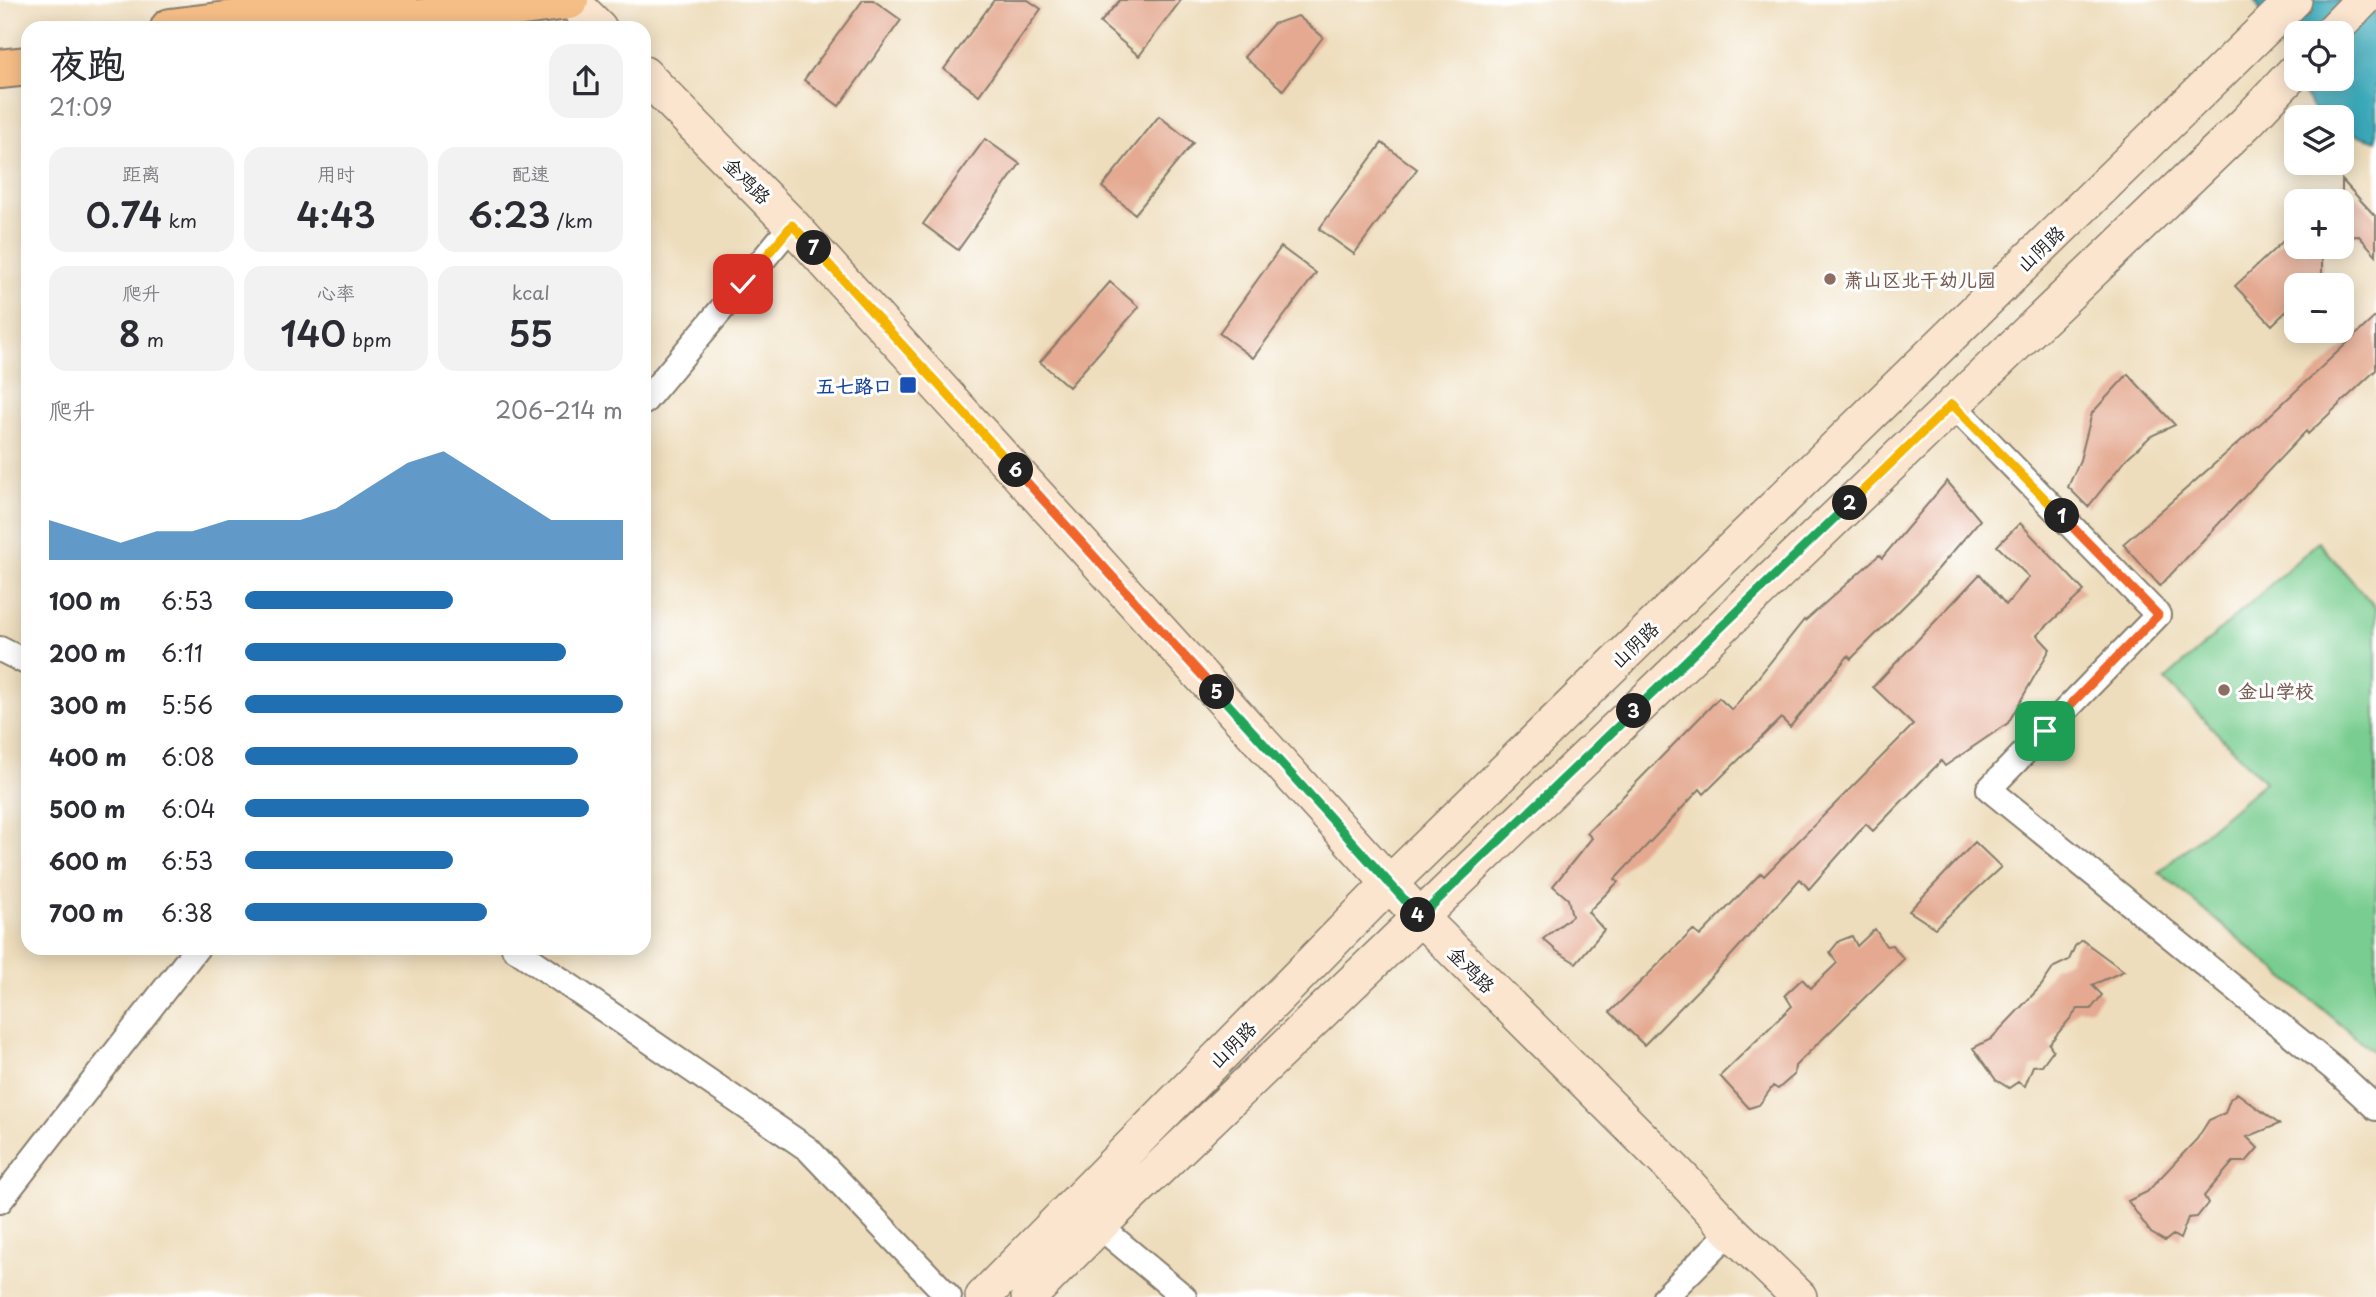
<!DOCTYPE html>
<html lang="zh">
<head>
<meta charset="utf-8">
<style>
	body { margin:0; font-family:"Playpen Sans","LXGW WenKai TC",sans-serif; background:#f2f2f3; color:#2b2b33; height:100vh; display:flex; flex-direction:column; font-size:26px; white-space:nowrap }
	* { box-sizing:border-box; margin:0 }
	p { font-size:23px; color:#7c7c81 }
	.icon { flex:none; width:38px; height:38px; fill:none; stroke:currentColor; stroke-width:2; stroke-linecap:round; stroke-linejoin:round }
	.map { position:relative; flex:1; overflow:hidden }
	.details { position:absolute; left:21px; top:21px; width:630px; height:934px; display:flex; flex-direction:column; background:#fff; border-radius:21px; box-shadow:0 4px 18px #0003 }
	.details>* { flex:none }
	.controls { position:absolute; left:2284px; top:21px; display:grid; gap:14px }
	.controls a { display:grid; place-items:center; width:70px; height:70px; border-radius:14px; background:#fff; box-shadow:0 4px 18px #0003; font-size:35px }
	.pin { position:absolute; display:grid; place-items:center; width:60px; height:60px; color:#fff; margin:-30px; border-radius:14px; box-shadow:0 4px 10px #0006 }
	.km { position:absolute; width:35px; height:35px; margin:-18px; border-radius:50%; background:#222; color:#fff; font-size:19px; line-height:35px; text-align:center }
	.round { display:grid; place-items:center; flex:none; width:74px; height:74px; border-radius:21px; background:#f2f2f3 }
	.head { display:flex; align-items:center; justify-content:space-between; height:119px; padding:0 28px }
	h1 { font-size:38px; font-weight:600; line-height:52px }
	.metrics { display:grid; grid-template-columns:repeat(3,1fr); gap:10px; height:119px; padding:7px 28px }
	.metrics div { display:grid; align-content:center; border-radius:18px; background:#f2f2f3; text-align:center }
	.metrics b { font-size:35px; font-weight:600 }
	.metrics small { font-size:19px; font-weight:400 }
	.metrics p { font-size:19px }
	.chart { height:196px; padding:14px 28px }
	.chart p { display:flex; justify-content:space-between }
	.chart svg { width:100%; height:126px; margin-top:7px; fill:#1f6fb2; opacity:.7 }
	ul { padding:0 28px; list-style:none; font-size:23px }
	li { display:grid; grid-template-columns:112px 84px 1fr; align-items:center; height:52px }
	li i { height:18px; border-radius:9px; background:#1f6fb2 }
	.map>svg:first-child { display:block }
	.green { fill:#79cd90; stroke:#4a7456; stroke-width:2 }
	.water { fill:#3ba9b9; stroke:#2c626a; stroke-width:2 }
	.building { fill:#e4a990 }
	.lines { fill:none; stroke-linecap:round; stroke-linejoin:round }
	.street-casing { stroke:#857c6c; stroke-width:28 }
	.secondary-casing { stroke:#857c6c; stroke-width:38 }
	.primary-casing { stroke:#857c6c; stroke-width:42 }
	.street { stroke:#fff; stroke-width:24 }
	.secondary { stroke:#fbe5cf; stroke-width:35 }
	.primary { stroke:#f6be87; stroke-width:38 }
	.split-1-casing { stroke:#fff; stroke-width:14 }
	.split-2-casing { stroke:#fff; stroke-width:14 }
	.split-3-casing { stroke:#fff; stroke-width:14 }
	.split-4-casing { stroke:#fff; stroke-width:14 }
	.split-5-casing { stroke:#fff; stroke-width:14 }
	.split-6-casing { stroke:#fff; stroke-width:14 }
	.split-7-casing { stroke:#fff; stroke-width:14 }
	.split-8-casing { stroke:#fff; stroke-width:14 }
	.split-1 { stroke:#f0652b; stroke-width:9 }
	.split-2 { stroke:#f5b400; stroke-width:9 }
	.split-3 { stroke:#22a559; stroke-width:9 }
	.split-4 { stroke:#22a559; stroke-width:9 }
	.split-5 { stroke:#22a559; stroke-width:9 }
	.split-6 { stroke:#f0652b; stroke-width:9 }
	.split-7 { stroke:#f5b400; stroke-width:9 }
	.split-8 { stroke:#f5b400; stroke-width:9 }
	.education-dot { fill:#8d6e63; stroke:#fff; stroke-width:2.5 }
	.transit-dot { fill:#1a4fb4; stroke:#fff; stroke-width:2.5 }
	.labels { text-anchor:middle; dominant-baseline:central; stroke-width:6; stroke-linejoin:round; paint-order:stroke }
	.street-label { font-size:19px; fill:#1c1c1c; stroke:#fff }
	.education-label { font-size:19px; font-weight:bold; fill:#785e54; stroke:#fff; text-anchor:start }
	.transit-label { font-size:19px; font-weight:bold; fill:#164399; stroke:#fff; text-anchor:end }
</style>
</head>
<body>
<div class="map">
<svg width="2376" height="1297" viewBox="0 0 2376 1297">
	<rect width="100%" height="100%" fill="#fff"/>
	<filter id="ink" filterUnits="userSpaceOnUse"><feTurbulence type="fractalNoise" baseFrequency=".0143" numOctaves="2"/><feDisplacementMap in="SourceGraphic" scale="14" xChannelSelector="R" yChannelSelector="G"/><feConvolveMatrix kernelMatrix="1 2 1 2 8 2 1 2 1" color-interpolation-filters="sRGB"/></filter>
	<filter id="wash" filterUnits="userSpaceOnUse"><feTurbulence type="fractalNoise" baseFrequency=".00686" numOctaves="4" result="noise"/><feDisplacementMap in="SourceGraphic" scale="28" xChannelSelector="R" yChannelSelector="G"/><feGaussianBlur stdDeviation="1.57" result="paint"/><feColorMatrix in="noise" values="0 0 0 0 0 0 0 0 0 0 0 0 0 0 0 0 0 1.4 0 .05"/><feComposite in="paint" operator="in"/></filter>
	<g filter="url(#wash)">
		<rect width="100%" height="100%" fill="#eeddbc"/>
		<path class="green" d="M2318 542 2376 608V1054L2159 872 2265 782 2165 680Z"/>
		<path class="water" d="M2255 0H2362L2376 14V141L2342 130V117H2323L2313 110 2297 79H2342V33H2296V78Z"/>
		<g id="blocks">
			<path class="building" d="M863 0H873L901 20 839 106 804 80Z
				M994 0H1028L1041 9 979 95 944 69Z
				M1120 0H1181L1139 56 1100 23Z
				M1298 16 1323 37 1283 90 1244 57 1273 24Z
				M1159 116 1193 143 1135 214 1102 187Z
				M985 139 1020 164 958 250 923 224Z
				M1382 143 1417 169 1354 254 1319 229Z
				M2342 180 2376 217V255L2359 236 2342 237Z
				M2296 229V247H2322V278L2314 285H2296V302L2272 325 2235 286Z
				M1281 247 1316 273 1253 358 1219 333Z
				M1110 282 1139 307 1069 387 1040 362Z
				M2376 316V370L2308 434 2306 431 2160 586 2123 544 2268 417Z
				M2128 374 2175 425 2151 436 2126 459 2088 507 2068 487 2080 460 2092 413Z
				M1947 481 1980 520 1920 590 1851 659 1848 656 1790 727 1781 718 1704 794 1700 789 1615 879 1618 882 1588 912 1604 930 1576 963 1558 952 1543 939 1572 916 1568 899 1553 886 1592 838 1587 833 1719 698 1732 710 1804 620 1805 621 1879 555 1882 558Z
				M2020 523 2084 591 2037 635 2050 649 2008 723 1945 766 1941 761 1873 831 1866 824 1809 889 1800 879 1727 960 1644 1045 1610 1012 1693 930 1700 936 1761 873 1764 876 1913 725 1873 687 1980 574 2006 605 2029 577 1997 546Z
				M1975 842 2001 867 1935 928 1909 911Z
				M1875 929 1886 946 1892 945 1904 959 1795 1066 1794 1075 1778 1089 1773 1086 1759 1105 1749 1108 1720 1076 1792 1006 1785 995 1802 979 1811 988 1837 963 1830 952 1839 941 1852 936 1857 946Z
				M2082 940 2124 971 2092 985 2102 995 2091 1009H2078L2049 1044 2053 1050 2042 1065 2033 1066 2025 1086 2018 1082 2009 1088 1996 1080 1973 1048 1991 1039 2041 986 2054 967 2069 960 2075 946Z
				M2237 1093 2279 1124 2247 1137 2258 1148 2246 1162H2233L2204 1196 2208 1203 2197 1217 2188 1218 2180 1239 2173 1235 2165 1241 2151 1233 2128 1201 2147 1192 2197 1139 2209 1120 2225 1113 2230 1099Z"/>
		</g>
	</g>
	<g filter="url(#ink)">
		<use href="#blocks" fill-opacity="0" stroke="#857c6c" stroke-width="2"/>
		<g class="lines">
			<g class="street-casing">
				<path id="street" d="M644 402 792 225
					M1952 404 2158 615 1989 789 2334 1069 2376 1108
					M0 649 28 663
					M514 948 808 1149 949 1297
					M0 1201 197 948
					M1099 1226 1184 1297
					M1665 1297 1731 1231"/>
			</g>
			<g class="secondary-casing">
				<path id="secondary" d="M571 0 599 28
					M2331 33 2363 0
					M644 74 792 225 1420 917 1678 1174 1731 1231 1799 1297
					M983 1297 1390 883 2294 0
					M1029 1297 1099 1226 2247 122 2296 70"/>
			</g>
			<g class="primary-casing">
				<path id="primary" d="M364 26 569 0
					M170 28 397 0
					M0 69 28 66"/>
			</g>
			<use href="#street" class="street"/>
			<use href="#secondary" class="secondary"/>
			<use href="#primary" class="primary"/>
		</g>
	</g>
	<g class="lines" filter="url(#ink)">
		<g class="split-1-casing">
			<path id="split-1" d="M2045 731 2158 615 2062 516"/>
		</g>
		<g class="split-2-casing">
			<path id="split-2" d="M1850 503 1952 404 2062 516"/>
		</g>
		<g class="split-3-casing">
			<path id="split-3" d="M1634 711 1850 503"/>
		</g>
		<g class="split-4-casing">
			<path id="split-4" d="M1418 915 1420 917 1634 711"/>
		</g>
		<g class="split-5-casing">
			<path id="split-5" d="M1217 692 1418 915"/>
		</g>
		<g class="split-6-casing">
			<path id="split-6" d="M1016 470 1217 692"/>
		</g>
		<g class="split-7-casing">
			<path id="split-7" d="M814 248 1016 470"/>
		</g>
		<g class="split-8-casing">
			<path id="split-8" d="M743 284 792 225 814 248"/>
		</g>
		<use href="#split-1" class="split-1"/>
		<use href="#split-2" class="split-2"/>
		<use href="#split-3" class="split-3"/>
		<use href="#split-4" class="split-4"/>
		<use href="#split-5" class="split-5"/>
		<use href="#split-6" class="split-6"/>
		<use href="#split-7" class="split-7"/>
		<use href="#split-8" class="split-8"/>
	</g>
	<g class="education-dot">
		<circle cx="1830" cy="279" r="7"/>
		<circle cx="2224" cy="690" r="7"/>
	</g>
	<rect class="transit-dot" x="899" y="376" width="18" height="18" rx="3.5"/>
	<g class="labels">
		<g class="street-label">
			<text transform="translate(748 180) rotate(45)">金鸡路</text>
			<text transform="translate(2040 248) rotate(-44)">山阴路</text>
			<text transform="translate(1634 644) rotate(-44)">山阴路</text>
			<text transform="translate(1472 969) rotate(45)">金鸡路</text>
			<text transform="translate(1232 1044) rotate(-45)">山阴路</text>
		</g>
		<g class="education-label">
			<text x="1844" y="279">萧山区北干幼儿园</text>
			<text x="2238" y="690">金山学校</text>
		</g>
		<g class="transit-label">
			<text x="892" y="385">五七路口</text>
		</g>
	</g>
</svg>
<div class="controls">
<a><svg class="icon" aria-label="locate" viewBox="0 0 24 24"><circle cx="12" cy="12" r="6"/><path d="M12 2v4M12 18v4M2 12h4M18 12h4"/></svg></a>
<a><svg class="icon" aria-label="layers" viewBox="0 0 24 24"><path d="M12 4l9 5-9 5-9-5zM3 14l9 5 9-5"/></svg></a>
<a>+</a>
<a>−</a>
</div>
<div class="pin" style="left:2045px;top:731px;background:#1e9e55"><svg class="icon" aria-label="arrive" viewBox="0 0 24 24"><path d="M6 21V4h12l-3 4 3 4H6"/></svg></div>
<div class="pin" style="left:743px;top:284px;background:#d93025"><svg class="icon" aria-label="check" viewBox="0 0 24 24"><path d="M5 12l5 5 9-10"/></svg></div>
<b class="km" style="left:2062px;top:516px">1</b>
<b class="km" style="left:1850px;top:503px">2</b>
<b class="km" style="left:1634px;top:711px">3</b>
<b class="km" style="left:1418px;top:915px">4</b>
<b class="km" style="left:1217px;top:692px">5</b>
<b class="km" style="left:1016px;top:470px">6</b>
<b class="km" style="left:814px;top:248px">7</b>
<section class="details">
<div class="head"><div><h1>夜跑</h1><p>21:09</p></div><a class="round"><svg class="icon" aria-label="share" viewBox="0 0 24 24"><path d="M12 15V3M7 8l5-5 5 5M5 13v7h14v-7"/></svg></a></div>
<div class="metrics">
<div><p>距离</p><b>0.74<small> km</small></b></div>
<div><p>用时</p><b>4:43</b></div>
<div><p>配速</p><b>6:23<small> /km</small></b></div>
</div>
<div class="metrics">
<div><p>爬升</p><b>8<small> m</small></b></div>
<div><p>心率</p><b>140<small> bpm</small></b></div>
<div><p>kcal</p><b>55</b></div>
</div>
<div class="chart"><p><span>爬升</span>206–214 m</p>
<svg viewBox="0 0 160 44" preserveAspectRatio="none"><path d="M0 44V30L10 34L20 38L30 34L40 34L50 30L60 30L70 30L80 26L90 18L100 10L110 6L120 14L130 22L140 30L150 30L160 30V44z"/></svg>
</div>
<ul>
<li><b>100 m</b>6:53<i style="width:55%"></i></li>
<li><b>200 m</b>6:11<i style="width:85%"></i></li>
<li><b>300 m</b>5:56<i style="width:100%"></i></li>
<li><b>400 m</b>6:08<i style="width:88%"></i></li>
<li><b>500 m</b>6:04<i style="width:91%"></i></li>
<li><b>600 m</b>6:53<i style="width:55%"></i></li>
<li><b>700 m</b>6:38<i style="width:64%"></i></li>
</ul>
</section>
</div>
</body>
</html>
